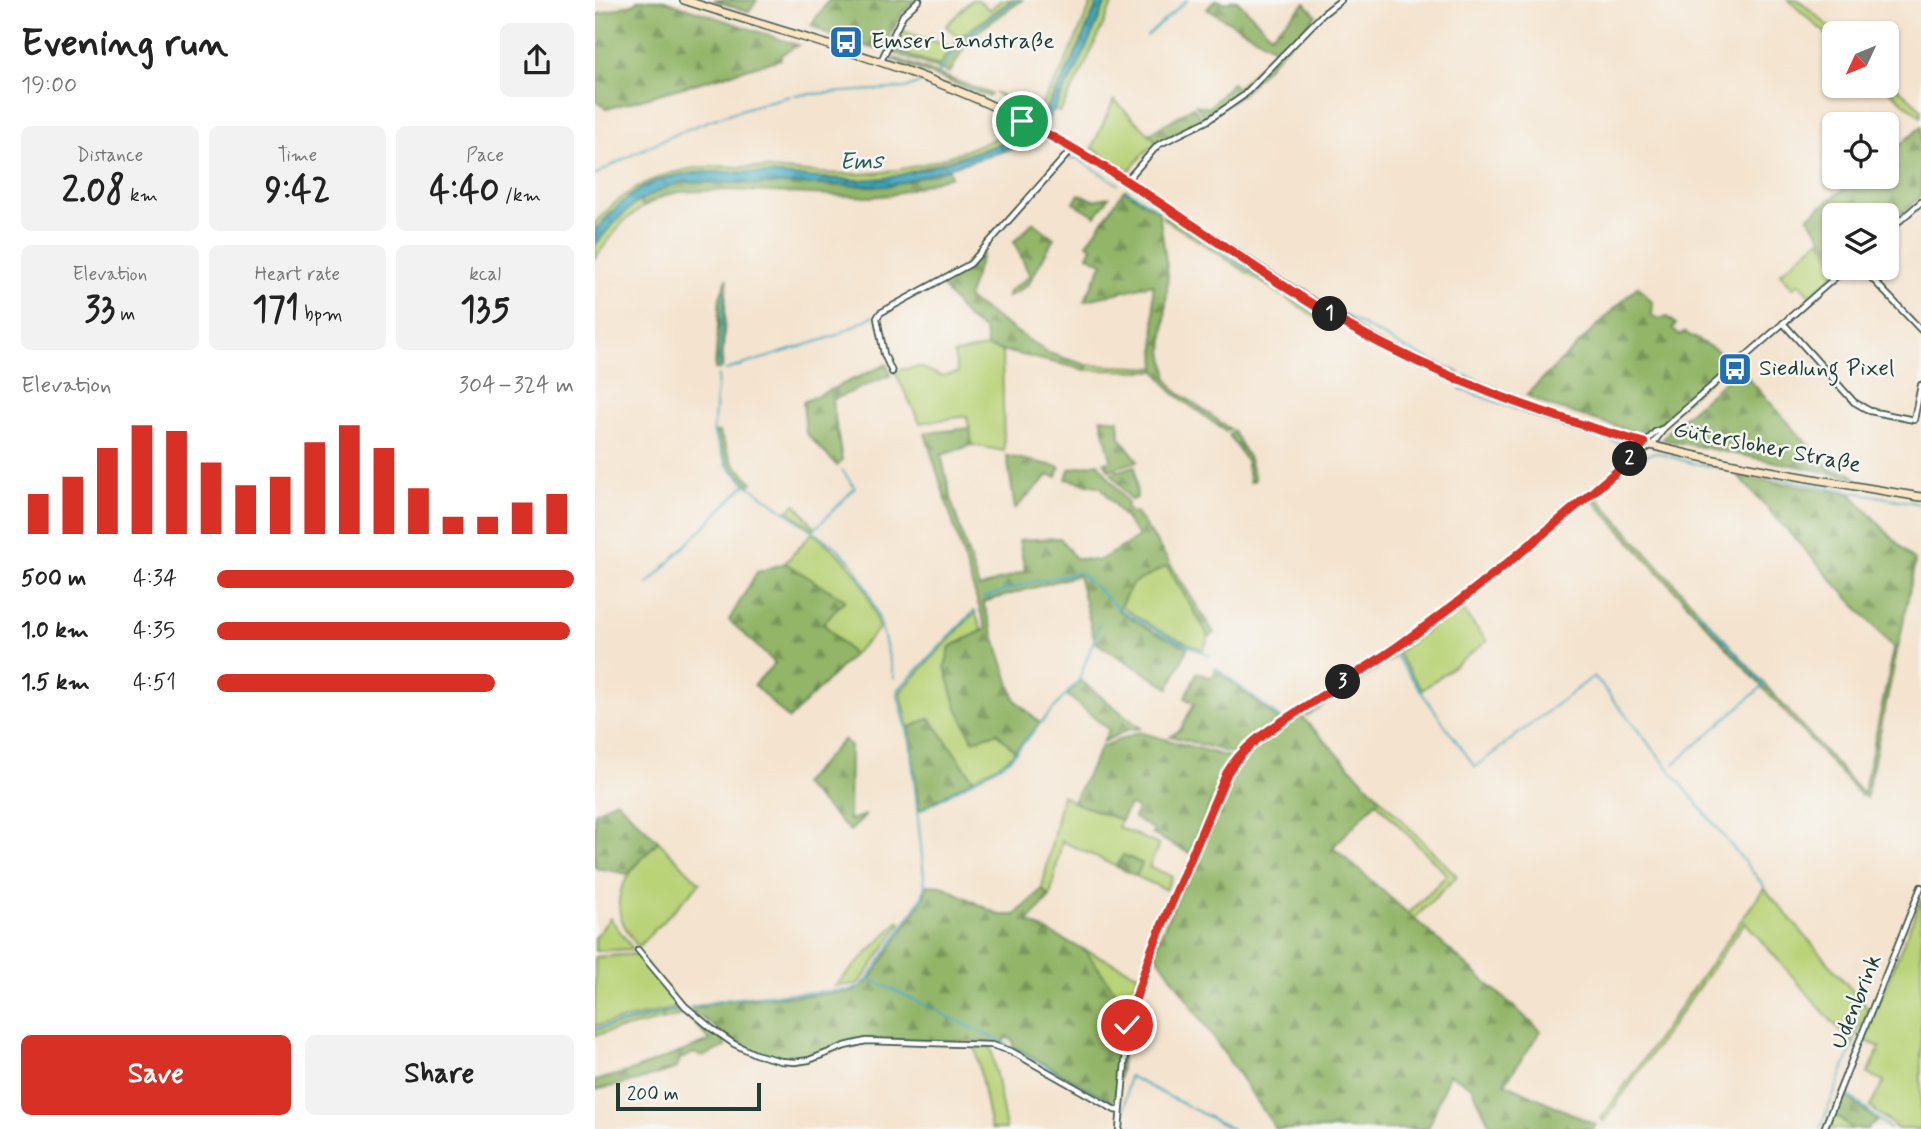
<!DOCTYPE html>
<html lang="en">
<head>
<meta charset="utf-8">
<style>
	body { margin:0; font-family:Mynerve,sans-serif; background:#f2f2f2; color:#222; height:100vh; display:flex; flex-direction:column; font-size:26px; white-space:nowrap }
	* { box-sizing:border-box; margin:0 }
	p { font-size:23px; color:#767676 }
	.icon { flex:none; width:38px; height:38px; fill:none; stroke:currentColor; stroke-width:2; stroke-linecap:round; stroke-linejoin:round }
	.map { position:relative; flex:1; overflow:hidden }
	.drawer { display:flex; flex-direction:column; background:#fff; width:595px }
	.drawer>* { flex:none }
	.needle { width:46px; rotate:226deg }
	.controls { position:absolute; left:1227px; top:21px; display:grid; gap:14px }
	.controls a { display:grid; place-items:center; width:77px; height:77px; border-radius:10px; background:#fff; box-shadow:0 2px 5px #0004; font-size:35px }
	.scale { position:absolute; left:21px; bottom:18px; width:145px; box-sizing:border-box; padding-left:7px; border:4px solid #1f3d34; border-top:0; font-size:19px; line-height:24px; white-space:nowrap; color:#1f3d34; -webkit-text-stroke:5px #f6f6f2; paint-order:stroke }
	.pin { position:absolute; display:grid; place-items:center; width:60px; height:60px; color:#fff; margin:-30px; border:4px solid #fff; border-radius:50%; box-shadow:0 2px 7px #0007 }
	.km { position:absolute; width:35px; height:35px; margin:-18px; border-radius:50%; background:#222; color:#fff; font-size:19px; line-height:35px; text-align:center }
	.round { display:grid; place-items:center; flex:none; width:74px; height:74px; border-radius:10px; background:#f2f2f2 }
	.head { display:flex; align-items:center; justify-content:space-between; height:119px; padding:0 21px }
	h1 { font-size:38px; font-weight:700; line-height:52px }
	.metrics { display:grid; grid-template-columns:repeat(3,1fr); gap:10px; height:119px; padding:7px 21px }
	.metrics div { display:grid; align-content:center; border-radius:10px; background:#f2f2f2; text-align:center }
	.metrics b { font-size:35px; font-weight:700 }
	.metrics small { font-size:19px; font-weight:400 }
	.metrics p { font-size:19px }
	.chart { height:196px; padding:14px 21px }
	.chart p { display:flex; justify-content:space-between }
	.chart svg { width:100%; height:126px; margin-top:7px; stroke:#d93025; stroke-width:6 }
	.action { display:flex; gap:14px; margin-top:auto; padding:14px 21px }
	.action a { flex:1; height:80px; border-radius:10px; background:#d93025; color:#fff; font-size:28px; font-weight:700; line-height:80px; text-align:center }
	.action a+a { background:#f2f2f2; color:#222 }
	ul { padding:0 21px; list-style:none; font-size:23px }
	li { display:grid; grid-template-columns:112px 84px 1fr; align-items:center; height:52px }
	li i { height:18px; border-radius:9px; background:#d93025 }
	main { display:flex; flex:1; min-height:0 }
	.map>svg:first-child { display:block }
	.green { fill:#b9d378; stroke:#6c8856; stroke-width:2 }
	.forest { fill:url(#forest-firs); stroke:#58794e; stroke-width:2 }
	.water { fill:url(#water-waves); stroke:#2e7278; stroke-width:2 }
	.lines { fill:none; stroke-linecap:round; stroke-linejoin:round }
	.stream { stroke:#3da8bd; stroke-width:2 }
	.minor-casing { stroke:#3f564b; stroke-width:8 }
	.secondary-casing { stroke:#3f564b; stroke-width:10 }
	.minor { stroke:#fff; stroke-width:4.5 }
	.secondary { stroke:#fce5c4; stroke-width:7 }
	.route-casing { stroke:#fff; stroke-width:14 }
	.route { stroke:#d93025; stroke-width:9 }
	.labels { text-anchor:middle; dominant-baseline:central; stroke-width:5; stroke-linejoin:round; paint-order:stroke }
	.poi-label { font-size:23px; fill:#1f3d34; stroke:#f6f6f2; text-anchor:start }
	.street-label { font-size:23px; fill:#1f3d34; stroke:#f6f6f2 }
	.water-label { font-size:24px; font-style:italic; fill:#285d5d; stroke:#f6f6f2 }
</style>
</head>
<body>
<main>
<section class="drawer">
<div class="head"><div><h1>Evening run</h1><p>19:00</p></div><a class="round"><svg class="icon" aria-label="share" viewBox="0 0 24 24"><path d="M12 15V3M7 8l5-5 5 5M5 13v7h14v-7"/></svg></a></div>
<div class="metrics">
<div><p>Distance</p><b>2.08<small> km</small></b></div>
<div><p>Time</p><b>9:42</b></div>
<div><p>Pace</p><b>4:40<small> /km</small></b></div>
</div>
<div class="metrics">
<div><p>Elevation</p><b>33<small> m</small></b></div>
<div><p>Heart rate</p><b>171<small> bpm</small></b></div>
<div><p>kcal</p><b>135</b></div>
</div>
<div class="chart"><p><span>Elevation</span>304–324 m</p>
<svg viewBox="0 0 160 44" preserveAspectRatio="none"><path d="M5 44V30M15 44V24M25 44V14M35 44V6M45 44V8M55 44V19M65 44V27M75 44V24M85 44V12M95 44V6M105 44V14M115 44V28M125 44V38M135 44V38M145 44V33M155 44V30"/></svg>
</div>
<ul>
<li><b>500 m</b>4:34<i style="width:100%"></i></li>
<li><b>1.0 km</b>4:35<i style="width:99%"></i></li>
<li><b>1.5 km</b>4:51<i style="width:78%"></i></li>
</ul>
<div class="action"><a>Save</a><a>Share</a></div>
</section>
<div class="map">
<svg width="1326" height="1129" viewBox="0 0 1326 1129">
	<defs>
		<pattern id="forest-firs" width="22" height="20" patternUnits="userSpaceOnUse" patternTransform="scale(1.75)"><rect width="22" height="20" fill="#92b568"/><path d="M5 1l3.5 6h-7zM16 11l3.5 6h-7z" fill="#779456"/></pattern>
		<pattern id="water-waves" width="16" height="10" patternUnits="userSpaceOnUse" patternTransform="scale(1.75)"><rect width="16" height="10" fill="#3da8bd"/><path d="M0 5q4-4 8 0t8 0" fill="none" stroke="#338a9a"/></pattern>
	</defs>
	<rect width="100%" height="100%" fill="#f6f6f2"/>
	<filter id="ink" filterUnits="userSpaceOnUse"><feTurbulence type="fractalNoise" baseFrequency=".0143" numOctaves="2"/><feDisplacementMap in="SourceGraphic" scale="14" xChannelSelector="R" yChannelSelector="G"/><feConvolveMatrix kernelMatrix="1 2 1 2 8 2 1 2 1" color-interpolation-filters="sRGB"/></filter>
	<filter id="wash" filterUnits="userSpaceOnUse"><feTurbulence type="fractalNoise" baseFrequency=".00686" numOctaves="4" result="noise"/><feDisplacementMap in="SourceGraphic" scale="28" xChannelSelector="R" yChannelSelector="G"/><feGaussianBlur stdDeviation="1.57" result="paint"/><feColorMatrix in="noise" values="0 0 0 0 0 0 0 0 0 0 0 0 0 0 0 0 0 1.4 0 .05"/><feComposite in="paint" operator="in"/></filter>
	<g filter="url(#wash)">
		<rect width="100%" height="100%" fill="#f4e3ce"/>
		<path class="green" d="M376 0H383L395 10 406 0H417L364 38 351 26Z
			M498 0H504L470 75 446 115 441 113 466 72Z
			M512 0H519L488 69 465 112 458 110 483 66Z
			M1193 0H1204L1241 33H1239V41Z
			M304 30 357 47 344 66 297 49Z
			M1292 78 1326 109V117L1289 86H1292Z
			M519 100 562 142 549 153 534 171 497 148Z
			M423 128 431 130 413 141 295 178 265 180 167 174H86L17 211 0 231V223C75 135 169 177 267 174 317 172 366 153 411 134L413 136Z
			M43 201 49 206 28 222 0 258V245L22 219Z
			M569 215 741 326 739 329 568 218Z
			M1225 239 1239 261V268L1245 269 1215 296 1204 283 1198 288 1185 273Z
			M392 347 407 350 409 451 377 445 372 416 325 423 299 370 325 367 346 376 363 373 359 354Z
			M492 365 561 368V371L491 370Z
			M201 504 220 528 218 529 192 510Z
			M217 533C258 562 271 580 284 629L258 655 228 623 249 600 190 563Z
			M572 565 614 637 608 650 563 630 525 606 536 584Z
			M864 606 892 641 827 690 802 653Z
			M380 612 387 631 355 647 350 667 361 705 378 740 402 733 420 751 412 760 378 779 335 718 314 728 305 692Z
			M796 654 798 658 712 716 707 712Z
			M467 795 478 802 526 820 523 827 564 845 554 867 577 876 571 890 541 876 547 863 528 855 522 867 467 841 455 897 447 889Z
			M785 798 862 876 818 920 812 915 852 875 781 802Z
			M63 841 105 883 43 947C6 900 28 879 63 841Z
			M1169 888 1273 1009 1258 1043 1253 1040 1150 922 1009 1121 1006 1119Z
			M1326 899V1129H1303L1275 1107 1289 1081 1273 1074 1285 1047 1269 1040Z
			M15 918 38 949 0 951V938Z
			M304 921 306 923 269 977 262 984 240 986Z
			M490 950 543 974 533 1009Z
			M43 954 87 1007 0 1026V957Z
			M90 1010 103 1021 100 1024 91 1014 0 1035V1030Z
			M380 1046 396 1047 411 1129H396Z
			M1240 1114 1258 1129H1234Z"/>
		<path class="forest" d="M42 0H69L203 45 186 55V59L12 109 0 101V15L41 3Z
			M118 0H162L154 12Z
			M234 0H321L307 13 288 48 284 50 237 36 216 25Z
			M417 0H427L375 37 355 73 296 52 297 49 344 66 364 38Z
			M620 0 633 3 637 0H642L676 35 710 3 721 15 647 94 611 118 601 105 614 108 637 83 642 88 681 49 612 9Z
			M296 59H303L396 94 394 97Z
			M399 92 446 115 442 121Z
			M598 107 608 120 562 142 554 134Z
			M1326 127V196L1292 227V215H1239V255L1213 217 1264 177H1292V155Z
			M354 169 356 176 296 195 275 197 132 190 85 192 71 195 49 206 43 201 63 189 87 182 294 186Z
			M529 190 564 212 573 275 568 351 573 379 580 390 635 429 630 431 577 392 561 371 558 284 489 301 508 263 493 256 497 247 492 244Z
			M484 194 498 200 514 197 501 216 479 203Z
			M438 222 459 238 433 285 413 297 414 291 435 276 419 242Z
			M388 253 372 298 453 353 492 365 491 370 392 347 390 331 372 318 345 284 377 265Z
			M132 278 127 369H120L125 297Z
			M1043 286 1058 303 1057 315 1062 319 1072 317 1081 324 1077 328 1085 335 1089 332 1138 360 1054 433 1046 434 955 406 931 395Z
			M292 364 296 375 237 400 247 460 242 466 211 433 208 402Z
			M1144 368 1236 470 1255 472 1260 478 1067 439 1078 427Z
			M506 418 524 420 525 437 543 461 514 470 509 462 516 460Z
			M375 428 377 445 346 455 358 506 384 588 430 571 424 540 465 538 480 558 503 561 544 537 506 487 471 479 474 469 503 463 533 503 531 506 537 514 540 512 555 532 619 633 614 637 572 566 537 584 523 610 561 633 593 647 574 688 500 642 483 575 388 602 420 700 445 723 420 751 402 733 378 740 361 705 350 667 355 647 391 629 330 433Z
			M638 431 654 459 660 480 655 482 651 461 634 435Z
			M124 432 137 462 157 482 154 486 133 465 119 433Z
			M412 456 465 467 462 477 454 475 420 509Z
			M540 466 542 498 536 500 516 473Z
			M1143 476 1256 494 1320 562 1303 649 1296 645Z
			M1000 495 1268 794 1299 649 1302 652 1271 798 1268 794 1266 796 997 499Z
			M190 563 250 600 228 623 258 655 194 719 159 685 180 663 134 620 162 572Z
			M620 669 684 720 650 743 640 754 576 736 586 729 599 704 590 698 602 672 613 677 619 676Z
			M485 680 546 728 532 730 508 742 514 730 472 695Z
			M704 714 785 798 738 847 946 1031 910 1083 1001 1125 998 1129H897L877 1087 854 1074 833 1129H681L559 951 635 775 656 748Z
			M335 718 378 779 324 810 314 728Z
			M544 732 637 758 629 773 594 853 557 834 559 830 539 818 542 807 534 805 526 820 478 802 506 747Z
			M249 739 255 746 254 820 271 815 255 831 207 784Z
			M21 800 63 841 33 874 0 868V813Z
			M528 855 547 864 541 876 522 867Z
			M332 885 348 886 404 915H420L447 889 455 897 433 922 490 950 533 1009 521 1104 418 1046V1041L411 1037 407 1045 396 1042 271 1039 213 1058 201 1061 187 1059 161 1052 140 1042 95 1009 130 1000 258 992 275 980 329 898Z
			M103 1021 130 1041V1047L107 1057 99 1053 85 1059 82 1068 42 1081 0 1090V1081L36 1071 115 1041 100 1024Z
			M1248 1093 1282 1121 1272 1129H1258L1240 1114Z"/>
		<path class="water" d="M504 0H512L483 66 450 125 429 143 416 149 294 186 87 182C46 194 26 213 0 245V231C17 211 36 191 61 181 118 160 206 181 267 180 303 179 336 167 370 156 395 148 422 141 441 122 465 97 490 33 504 0Z"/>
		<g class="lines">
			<path class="stream" d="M552 36 592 0
				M342 75 368 38 421 0
				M200 95 312 88 325 83
				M474 159 481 158 523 184
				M0 175C61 139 126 113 195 96
				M531 189 564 211
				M569 214 740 325
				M742 311 815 351 865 373
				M124 370 129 292
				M131 370 240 336 278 316
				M123 376 118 432 132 465 151 484 242 548 259 565 273 590 285 621 299 678
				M871 376 924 397
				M865 389 959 423 1035 446
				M1046 458 1060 452 1097 463 1326 504
				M218 531 260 488 247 470
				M53 584 150 485
				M388 598 430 584 484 572 524 609 563 631 615 656
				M800 655 880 767 999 676 1169 886
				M621 668 685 718
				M444 725 484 680 505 623
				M1079 764 1169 685 1101 608
				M325 811 413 761 440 730
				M275 979 413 1045
				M96 1007C148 994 202 993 257 990L265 987 273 979 327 897 330 885 315 742 302 691 379 611
				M0 1029 89 1009
				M418 1048 520 1105
				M1251 1093 1295 1129
				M529 1111 534 1076 637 1129
				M1225 1129 1259 1043"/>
		</g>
	</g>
	<g filter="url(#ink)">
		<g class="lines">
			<g class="minor-casing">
				<path id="minor" d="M286 61 308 15 324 0
					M531 181 563 145 612 121 648 96 728 14 746 0
					M1292 232 1326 202
					M1267 268 1326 330
					M1188 323 1259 402 1275 411 1319 420 1326 385
					M297 372 289 354 282 318 285 313 375 264 477 149
					M1036 458 1057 445 1068 430
					M43 950 90 1006 116 1028 139 1044 160 1054 186 1061 200 1062 214 1060 250 1046 271 1041 397 1045 416 1051 520 1110 525 1111
					M524 1129 534 1018 557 949 632 773 653 745 801 648 912 565 1036 459 1060 432 1069 428 1251 268
					M1229 1129 1326 887"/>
			</g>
			<g class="secondary-casing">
				<path id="secondary" d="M89 0C205 38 323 66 432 123 585 204 713 316 874 385 1017 447 1174 472 1326 497"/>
			</g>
			<use href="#minor" class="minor"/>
			<use href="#secondary" class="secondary"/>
		</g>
	</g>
	<g class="lines" filter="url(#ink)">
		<g class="route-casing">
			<path id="route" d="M427 121C541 178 640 260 750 324 845 378 945 414 1049 443L1036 459C960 525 884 589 802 647 772 668 739 688 708 708 679 727 650 743 632 773L557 949 532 1025"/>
		</g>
		<use href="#route" class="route"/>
	</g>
	<defs>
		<g id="bus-square" transform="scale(1.75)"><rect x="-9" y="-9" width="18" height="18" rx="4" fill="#1f6fb2" stroke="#f6f6f2"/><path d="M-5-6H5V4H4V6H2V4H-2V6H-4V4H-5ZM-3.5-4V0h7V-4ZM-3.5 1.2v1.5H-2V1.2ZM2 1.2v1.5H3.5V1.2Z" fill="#fff"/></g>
	</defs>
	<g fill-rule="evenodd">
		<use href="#bus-square" x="251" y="42"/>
		<use href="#bus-square" x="1140" y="369"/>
	</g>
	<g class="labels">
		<g class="poi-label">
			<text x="276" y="42">Emser Landstraße</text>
			<text x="1164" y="369">Siedlung Pixel</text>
		</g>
		<g class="street-label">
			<text transform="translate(1172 448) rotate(11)">Gütersloher Straße</text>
			<text transform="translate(1262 1002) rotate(-68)">Udenbrink</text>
		</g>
		<g class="water-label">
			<text transform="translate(266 162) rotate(-1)">Ems</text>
		</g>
	</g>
</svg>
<div class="controls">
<a><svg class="needle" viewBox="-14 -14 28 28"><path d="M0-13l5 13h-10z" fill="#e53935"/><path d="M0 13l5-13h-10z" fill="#767676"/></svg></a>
<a><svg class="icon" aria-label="locate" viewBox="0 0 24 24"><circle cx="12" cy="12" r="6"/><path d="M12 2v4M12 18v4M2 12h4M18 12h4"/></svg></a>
<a><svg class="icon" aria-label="layers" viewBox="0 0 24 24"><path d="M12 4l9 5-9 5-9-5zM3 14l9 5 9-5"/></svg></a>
</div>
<div class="scale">200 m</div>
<div class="pin" style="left:427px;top:121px;background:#1e9e55"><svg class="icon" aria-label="arrive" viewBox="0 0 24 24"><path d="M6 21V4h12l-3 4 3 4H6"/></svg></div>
<div class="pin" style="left:532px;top:1025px;background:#d93025"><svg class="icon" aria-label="check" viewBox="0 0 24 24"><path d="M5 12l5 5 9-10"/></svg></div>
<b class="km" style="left:735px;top:314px">1</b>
<b class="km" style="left:1035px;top:459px">2</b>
<b class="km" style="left:748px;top:682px">3</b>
</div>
</main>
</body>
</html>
